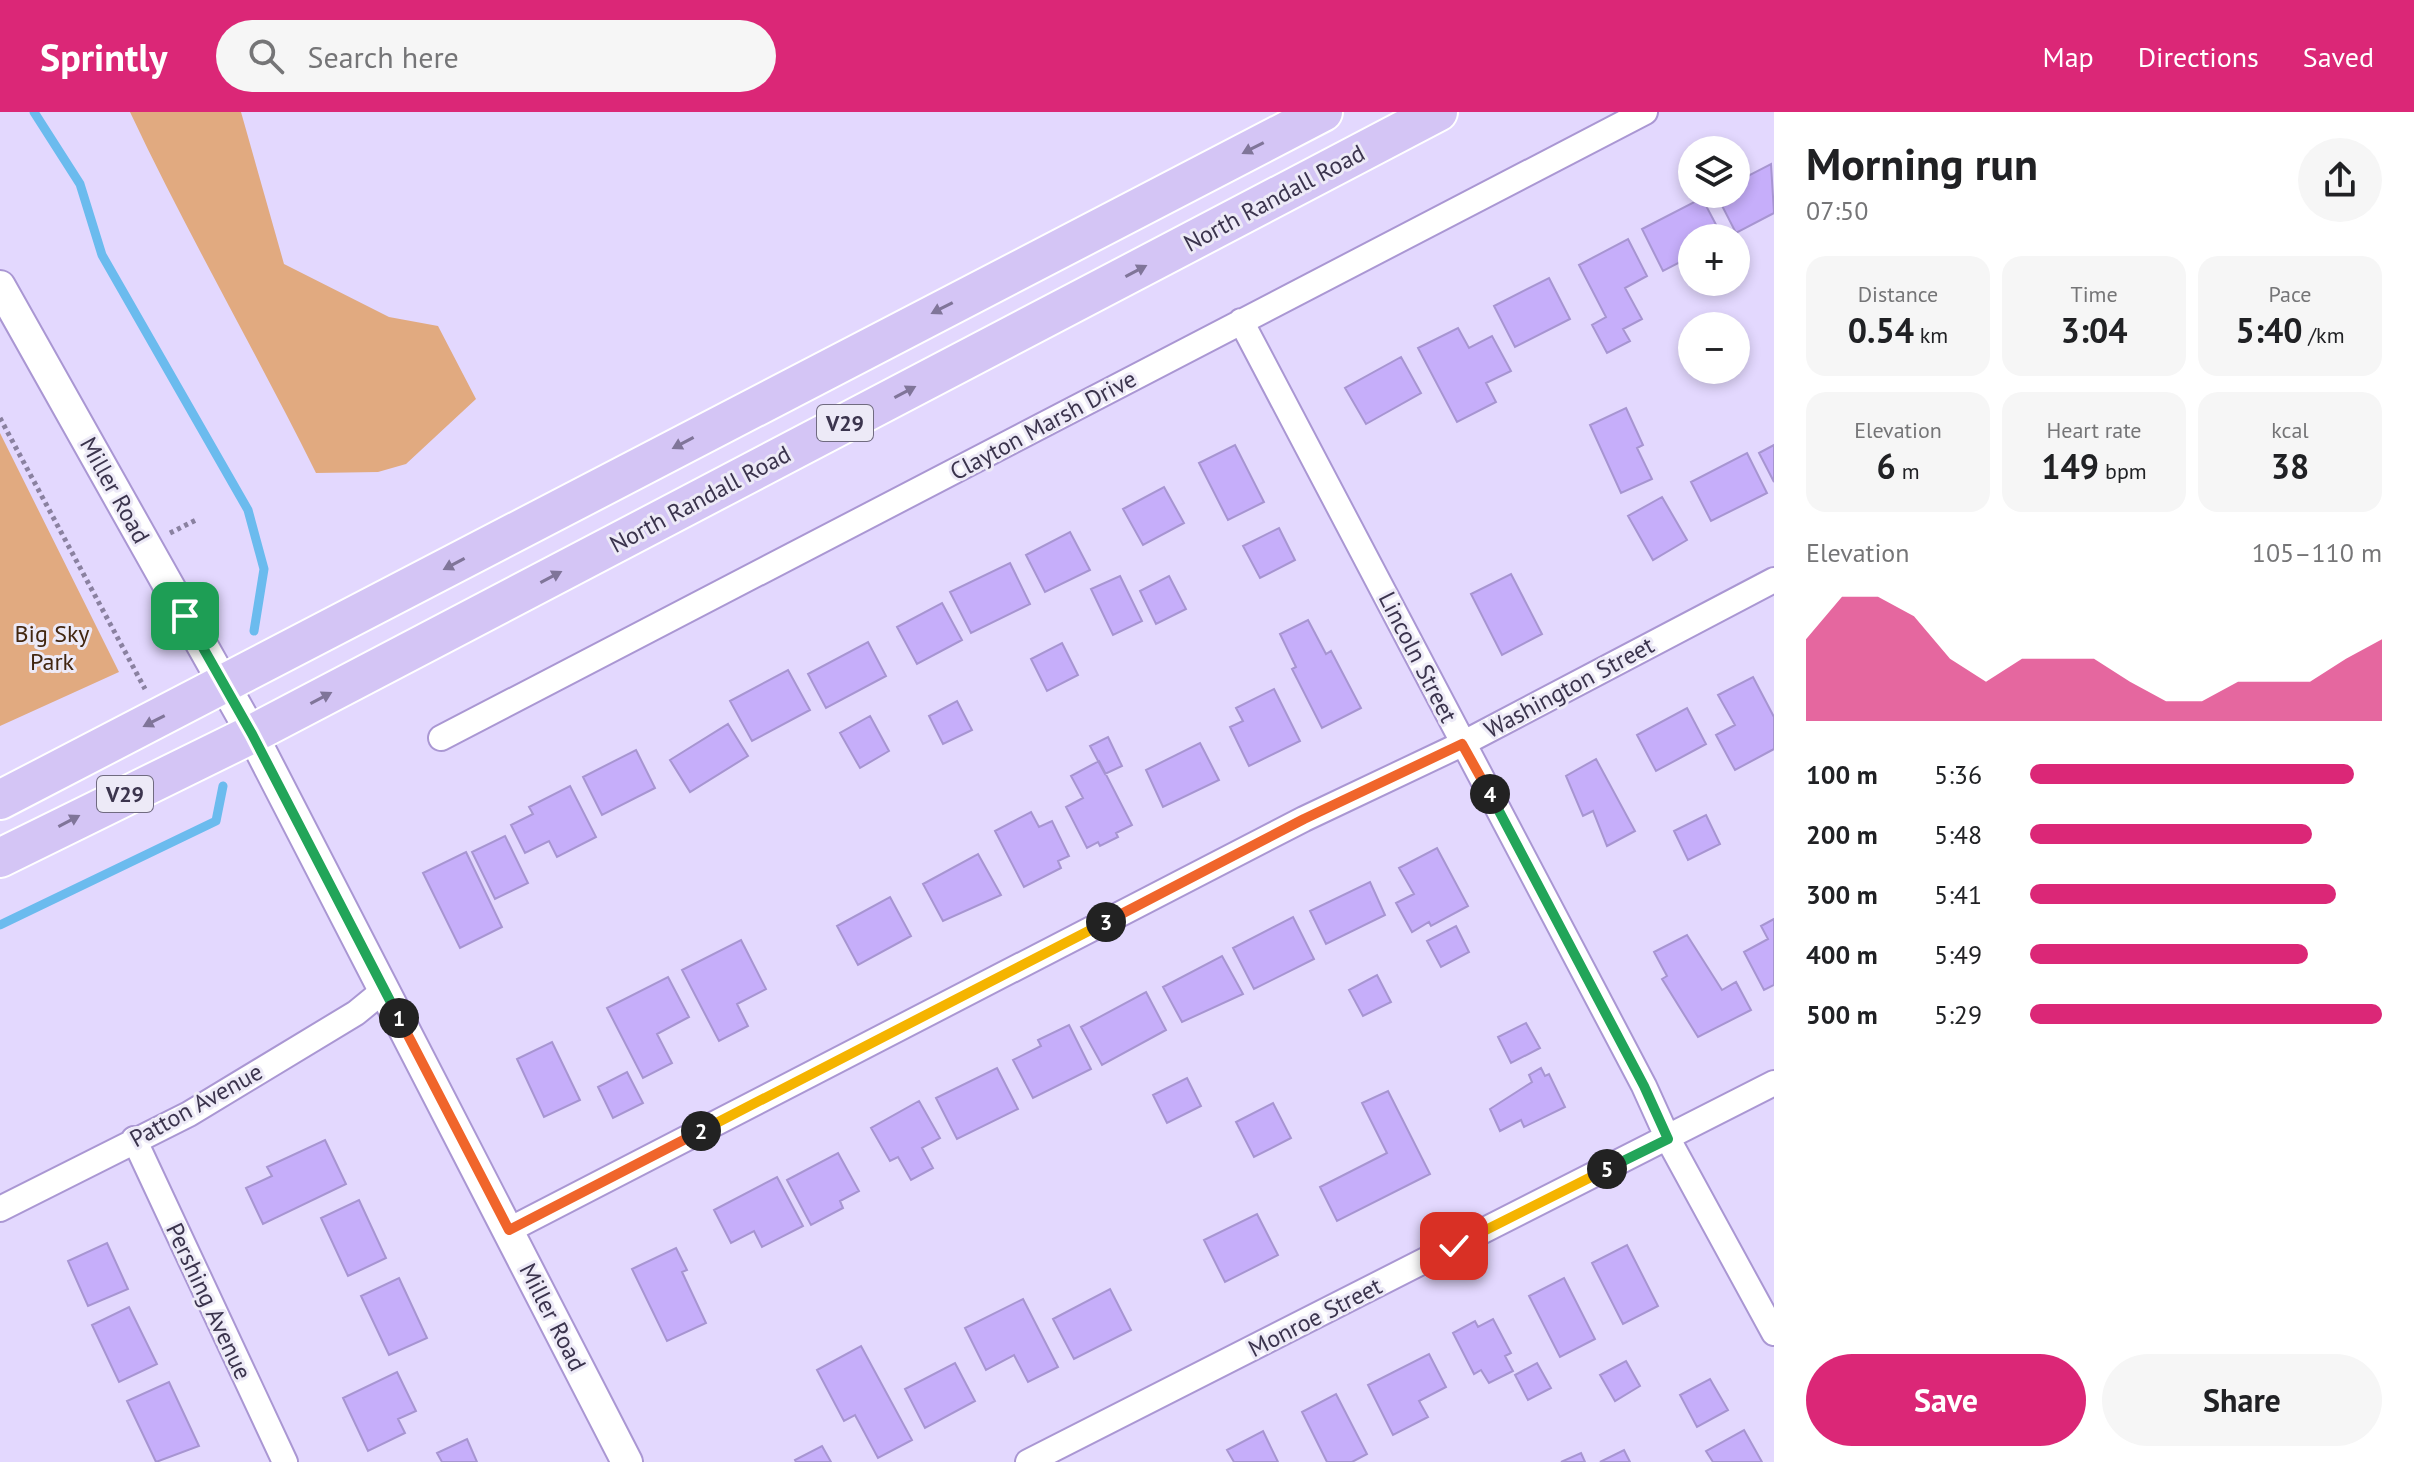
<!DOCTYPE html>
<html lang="en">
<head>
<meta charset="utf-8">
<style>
	body { margin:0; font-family:"PT Sans",sans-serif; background:#f6f6f6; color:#202124; height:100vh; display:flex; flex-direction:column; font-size:30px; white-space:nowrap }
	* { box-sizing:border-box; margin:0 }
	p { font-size:26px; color:#757577 }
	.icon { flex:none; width:44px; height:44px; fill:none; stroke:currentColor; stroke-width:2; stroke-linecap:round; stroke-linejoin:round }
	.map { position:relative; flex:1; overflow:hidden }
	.drawer { display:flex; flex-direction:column; background:#fff; width:640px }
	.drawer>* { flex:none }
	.fabs { position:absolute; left:1678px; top:24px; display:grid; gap:16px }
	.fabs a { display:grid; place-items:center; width:72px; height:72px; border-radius:50%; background:#fff; box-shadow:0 4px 12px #0003; font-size:40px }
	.pin { position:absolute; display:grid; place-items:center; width:68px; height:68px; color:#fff; margin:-34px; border-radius:16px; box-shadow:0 4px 12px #0006 }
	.km { position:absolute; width:40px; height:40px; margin:-20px; border-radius:50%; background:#222; color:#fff; font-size:22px; line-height:40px; text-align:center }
	.round { display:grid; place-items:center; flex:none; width:84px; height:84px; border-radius:42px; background:#f6f6f6 }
	.overview { display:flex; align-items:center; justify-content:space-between; height:136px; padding:0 32px }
	h1 { font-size:44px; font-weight:700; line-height:60px }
	.stats { display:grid; grid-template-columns:repeat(3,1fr); gap:12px; height:136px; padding:8px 32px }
	.stats div { display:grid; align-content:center; border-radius:20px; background:#f6f6f6; text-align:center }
	.stats b { font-size:34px; font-weight:700 }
	.stats small { font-size:22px; font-weight:400 }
	.stats p { font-size:22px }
	.chart { height:224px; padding:16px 32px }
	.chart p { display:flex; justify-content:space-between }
	.chart svg { width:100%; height:144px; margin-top:8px; fill:#db2777; opacity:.7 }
	.action { display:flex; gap:16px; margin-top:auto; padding:16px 32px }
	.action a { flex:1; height:92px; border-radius:48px; background:#db2777; color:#fff; font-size:32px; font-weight:700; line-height:92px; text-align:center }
	.action a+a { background:#f6f6f6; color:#202124 }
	ul { padding:0 32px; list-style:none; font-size:26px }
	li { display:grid; grid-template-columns:128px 96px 1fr; align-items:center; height:60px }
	li i { height:20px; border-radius:10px; background:#db2777 }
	header { display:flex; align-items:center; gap:48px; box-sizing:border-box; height:112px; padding:0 40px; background:#db2777; color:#fff }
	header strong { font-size:38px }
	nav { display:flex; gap:44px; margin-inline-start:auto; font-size:28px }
	.search { width:560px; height:72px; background:#f6f6f6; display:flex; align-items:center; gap:20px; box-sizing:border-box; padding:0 28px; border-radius:44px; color:#757577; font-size:30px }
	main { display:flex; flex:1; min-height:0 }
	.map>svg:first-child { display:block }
	.green { fill:#e1aa80 }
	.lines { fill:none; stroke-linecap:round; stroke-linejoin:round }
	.stream { stroke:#6bbbee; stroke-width:9 }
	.building { fill:#c6aefa; stroke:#a795d1; stroke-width:2 }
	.minor-casing { stroke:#aa97d3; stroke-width:28 }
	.tertiary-casing { stroke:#aa97d3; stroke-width:34 }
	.primary-casing { stroke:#fff; stroke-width:42 }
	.path { stroke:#8a81a0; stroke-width:5; stroke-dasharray:4 4; stroke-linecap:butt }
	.minor { stroke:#fff; stroke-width:24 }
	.tertiary { stroke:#fff; stroke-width:30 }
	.primary { stroke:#d4c5f5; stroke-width:38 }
	.oneway { fill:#807599 }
	.split-1-casing { stroke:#fff; stroke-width:16 }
	.split-2-casing { stroke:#fff; stroke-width:16 }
	.split-3-casing { stroke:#fff; stroke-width:16 }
	.split-4-casing { stroke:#fff; stroke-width:16 }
	.split-5-casing { stroke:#fff; stroke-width:16 }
	.split-6-casing { stroke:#fff; stroke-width:16 }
	.split-1 { stroke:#22a559; stroke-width:10 }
	.split-2 { stroke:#f0652b; stroke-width:10 }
	.split-3 { stroke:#f5b400; stroke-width:10 }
	.split-4 { stroke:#f0652b; stroke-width:10 }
	.split-5 { stroke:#22a559; stroke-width:10 }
	.split-6 { stroke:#f5b400; stroke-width:10 }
	.labels { text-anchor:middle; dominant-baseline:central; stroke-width:6; stroke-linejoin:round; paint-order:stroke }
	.shield { fill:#edeaf7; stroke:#706b80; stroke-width:2 }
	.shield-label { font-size:22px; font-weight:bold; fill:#3b344d }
	.street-label { font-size:24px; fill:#3b344d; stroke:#edeaf7 }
	.park-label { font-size:24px; fill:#42260f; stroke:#edeaf7 }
</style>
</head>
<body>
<header>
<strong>Sprintly</strong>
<div class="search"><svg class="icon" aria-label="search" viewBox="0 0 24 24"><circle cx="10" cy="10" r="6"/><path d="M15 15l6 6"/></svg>Search here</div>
<nav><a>Map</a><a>Directions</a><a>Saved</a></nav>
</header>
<main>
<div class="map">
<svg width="1774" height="1350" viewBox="0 0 1774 1350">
	<rect width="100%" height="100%" fill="#e3d8fe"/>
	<path class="green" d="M130 0H241L284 152 389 205 438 214 476 287 406 352 378 360 316 361C256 240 188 123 130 0Z
		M0 321 119 560 0 614Z"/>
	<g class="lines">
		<path class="stream" d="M34 0 80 72 102 143 248 398 264 457 254 519
			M0 813 216 709 223 674"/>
	</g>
	<path class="building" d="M1771 52 1774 101 1736 121 1716 82H1736V70Z
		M1702 86 1723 126H1692V144L1663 159 1642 117Z
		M1628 127 1647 164 1625 176 1642 207 1623 217 1630 229 1607 241 1592 213 1606 205 1579 153Z
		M1549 166 1570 207 1515 235 1494 194Z
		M1458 216 1469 236 1492 224 1511 259 1486 271 1496 290 1457 310 1418 236Z
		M1401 245 1421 281 1366 312 1345 276Z
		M1626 296 1643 333 1637 336 1652 367 1621 381 1590 313Z
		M1235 333 1264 390 1228 408 1199 351Z
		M1774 333V370L1759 341Z
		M1747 341 1767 381 1711 409 1691 370Z
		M1164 375 1184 411 1143 433 1123 397Z
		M1662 385 1687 428 1653 448 1628 404Z
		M1279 416 1295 448 1260 466 1243 434Z
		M1070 420 1090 458 1045 480 1026 443Z
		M1010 451 1030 492 971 521 950 480Z
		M1511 462 1542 522 1502 543 1471 482Z
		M1120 464 1142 509 1113 523 1091 477Z
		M1169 464 1186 497 1156 512 1140 479Z
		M942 491 962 528 917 552 897 515Z
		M1308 508 1326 542 1331 539 1361 596 1322 616 1292 557 1296 555 1280 522Z
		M868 530 886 564 826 596 808 562Z
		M1062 531 1078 563 1047 579 1031 547Z
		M788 558 810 598 752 629 730 589Z
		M1753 565 1774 605V637L1735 658 1716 623 1735 613 1718 583Z
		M1274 577 1300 629 1249 654 1230 615 1243 609 1236 596Z
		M957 589 972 618 943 632 929 604Z
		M1687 596 1706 632 1656 659 1637 623Z
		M870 604 889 639 860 656 840 621Z
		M728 612 748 644 690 680 670 648Z
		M1108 625 1122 654 1105 662 1090 634Z
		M1200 631 1219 668 1163 695 1146 658Z
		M636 638 655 676 602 703 583 665Z
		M1596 647 1635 719 1607 734 1593 699 1583 704 1566 664Z
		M1099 649 1132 713 1116 721 1118 725 1100 734 1098 730 1087 736 1066 695 1083 686 1071 664Z
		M570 674 596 725 557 745 549 729 525 741 511 713 533 702 529 695Z
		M1031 700 1039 715 1052 709 1069 744 1058 749 1061 756 1024 775 995 719Z
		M1706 703 1720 732 1688 748 1674 719Z
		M505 724 528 771 495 787 472 740Z
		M1437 736 1468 794 1431 814 1429 810 1412 820 1396 791 1414 782 1399 756Z
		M466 740 502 815 460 836 423 761Z
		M978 742 1001 783 943 809 923 772Z
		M1370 770 1385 803 1326 832 1310 799Z
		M890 785 911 824 858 853 837 814Z
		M1293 805 1314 847 1254 877 1233 836Z
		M1774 807V873L1764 878 1744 840 1768 827 1761 814Z
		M1456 814 1469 840 1441 855 1427 829Z
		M1687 823 1722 878 1736 870 1751 898 1698 925 1662 867 1667 864 1654 840Z
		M741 828 766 877 737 892 748 914 719 929 682 858Z
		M1222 844 1243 882 1182 910 1163 875Z
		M1377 863 1391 890 1363 904 1349 878Z
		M668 865 689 905 657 922 672 951 643 966 607 896Z
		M1146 880 1166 918 1102 953 1081 915Z
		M1526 911 1540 936 1511 951 1498 925Z
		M1069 913 1091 957 1033 986 1013 948 1041 934 1038 928Z
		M552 930 580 988 544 1005 517 947Z
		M997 956 1018 997 957 1027 936 986Z
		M1541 956 1545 964 1549 962 1565 995 1524 1015 1521 1008 1500 1019 1490 997 1532 970 1529 963Z
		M627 960 643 991 613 1006 598 975Z
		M1187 966 1201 994 1167 1011 1153 983Z
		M1388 979 1430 1062 1337 1109 1320 1075 1387 1041 1362 991Z
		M919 989 940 1026 922 1036 933 1056 911 1068 898 1045 890 1049 871 1016Z
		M1273 991 1291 1026 1254 1045 1236 1010Z
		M325 1028 346 1072 263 1112 246 1076 272 1064 267 1055Z
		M838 1041 859 1079 840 1089 843 1096 811 1113 787 1068Z
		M777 1065 803 1114 762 1135 754 1119 731 1131 714 1098Z
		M359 1088 386 1146 348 1164 321 1106Z
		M1257 1102 1278 1143 1225 1170 1204 1128Z
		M107 1131 128 1177 88 1194 68 1149Z
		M1627 1133 1658 1194 1623 1212 1592 1151Z
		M676 1136 687 1158 682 1160 706 1211 667 1229 632 1157Z
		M399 1166 427 1226 389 1243 361 1184Z
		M1564 1166 1595 1227 1560 1245 1529 1184Z
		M1110 1177 1131 1218 1074 1247 1053 1207Z
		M1023 1187 1058 1255 1028 1270 1014 1243 986 1258 965 1216Z
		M129 1195 157 1252 119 1270 92 1213Z
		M1493 1207 1511 1241 1505 1244 1513 1259 1489 1271 1481 1258 1474 1262 1453 1221 1475 1209 1478 1215Z
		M861 1234 912 1328 878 1346 855 1303 844 1309 817 1258Z
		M1429 1242 1446 1275 1419 1289 1428 1305 1393 1323 1368 1273Z
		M1626 1249 1640 1274 1615 1289 1600 1263Z
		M955 1251 975 1289 925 1316 905 1277Z
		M1537 1251 1551 1276 1528 1288 1515 1263Z
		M397 1260 416 1299 398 1307 405 1321 368 1339 343 1286Z
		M1710 1267 1728 1298 1697 1315 1680 1283Z
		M169 1270 199 1334 156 1350 127 1289Z
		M1336 1282 1367 1342 1352 1350H1327L1302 1300Z
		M1744 1318 1762 1350H1713L1706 1339Z
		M1263 1319 1278 1350H1234L1227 1338Z
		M467 1327 477 1350H442L437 1341Z
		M822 1334 831 1350H796L795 1348Z
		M1624 1338 1630 1350H1600Z
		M1581 1341 1585 1350H1561Z"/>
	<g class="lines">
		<g class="minor-casing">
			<path id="minor" d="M1241 209 1644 974 1668 1027 1774 1221
				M441 626 1645 0
				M134 1027 285 1350
				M0 1097 189 1002 356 901 384 878
				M509 1118 1304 707 1462 632 1774 468
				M1028 1350 1774 971"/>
		</g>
		<g class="tertiary-casing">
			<path id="tertiary" d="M0 174 252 622 627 1350"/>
		</g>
		<g class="primary-casing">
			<path id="primary" d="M0 688 1323 0
				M0 746 252 622 1438 0"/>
		</g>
		<path class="path" d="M0 306 145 577
			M170 421 198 407"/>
		<use href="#minor" class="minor"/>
		<use href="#tertiary" class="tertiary"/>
		<use href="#primary" class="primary"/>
	</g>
	<defs><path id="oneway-solid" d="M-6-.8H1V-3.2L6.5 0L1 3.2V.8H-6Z" transform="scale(2)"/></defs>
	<g class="oneway">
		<use href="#oneway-solid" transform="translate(1253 36) rotate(153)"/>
		<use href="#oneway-solid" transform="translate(1136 159) rotate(-28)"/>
		<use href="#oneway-solid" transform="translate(942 196) rotate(153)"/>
		<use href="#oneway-solid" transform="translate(905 280) rotate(-28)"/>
		<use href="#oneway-solid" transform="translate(683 331) rotate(152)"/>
		<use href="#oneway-solid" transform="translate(454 452) rotate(152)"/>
		<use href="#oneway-solid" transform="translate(551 465) rotate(-28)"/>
		<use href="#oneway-solid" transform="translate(321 586) rotate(-28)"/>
		<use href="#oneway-solid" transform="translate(154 609) rotate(153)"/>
		<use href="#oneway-solid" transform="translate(69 709) rotate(-28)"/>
	</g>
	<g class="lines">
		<g class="split-1-casing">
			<path id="split-1" d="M185 504 252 622 399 906"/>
		</g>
		<g class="split-2-casing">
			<path id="split-2" d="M399 906 509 1118 701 1019"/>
		</g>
		<g class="split-3-casing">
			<path id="split-3" d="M701 1019 1106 810"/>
		</g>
		<g class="split-4-casing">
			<path id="split-4" d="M1106 810 1304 707 1462 632 1490 682"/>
		</g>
		<g class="split-5-casing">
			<path id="split-5" d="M1490 682 1644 974 1668 1027 1607 1057"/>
		</g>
		<g class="split-6-casing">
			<path id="split-6" d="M1454 1134 1607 1057"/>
		</g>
		<use href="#split-1" class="split-1"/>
		<use href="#split-2" class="split-2"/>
		<use href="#split-3" class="split-3"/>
		<use href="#split-4" class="split-4"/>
		<use href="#split-5" class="split-5"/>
		<use href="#split-6" class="split-6"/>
	</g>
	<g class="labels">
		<g class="shield">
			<rect x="817" y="293" width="56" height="36" rx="6"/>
			<rect x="97" y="664" width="56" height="36" rx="6"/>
		</g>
		<g class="shield-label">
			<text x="845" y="311">V29</text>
			<text x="125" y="682">V29</text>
		</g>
		<g class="street-label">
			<text transform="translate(1274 86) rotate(-28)">North Randall Road</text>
			<text transform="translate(1043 313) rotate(-28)">Clayton Marsh Drive</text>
			<text transform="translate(115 378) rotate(61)">Miller Road</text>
			<text transform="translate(700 387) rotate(-28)">North Randall Road</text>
			<text transform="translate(1418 545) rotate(63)">Lincoln Street</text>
			<text transform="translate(1569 575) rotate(-28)">Washington Street</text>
			<text transform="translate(196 993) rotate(-29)">Patton Avenue</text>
			<text transform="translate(209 1189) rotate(65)">Pershing Avenue</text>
			<text transform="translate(553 1205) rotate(63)">Miller Road</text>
			<text transform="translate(1315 1205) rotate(-27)">Monroe Street</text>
		</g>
		<g class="park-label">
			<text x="52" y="521">Big Sky<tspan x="52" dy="28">Park</tspan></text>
		</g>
	</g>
</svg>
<div class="fabs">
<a><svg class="icon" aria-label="layers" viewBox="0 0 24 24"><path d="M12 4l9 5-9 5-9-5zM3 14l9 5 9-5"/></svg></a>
<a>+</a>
<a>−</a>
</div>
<div class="pin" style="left:185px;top:504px;background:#1e9e55"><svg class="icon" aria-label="arrive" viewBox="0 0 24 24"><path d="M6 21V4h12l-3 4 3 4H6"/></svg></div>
<div class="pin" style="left:1454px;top:1134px;background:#d93025"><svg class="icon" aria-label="check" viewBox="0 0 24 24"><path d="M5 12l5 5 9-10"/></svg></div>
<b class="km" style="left:399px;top:906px">1</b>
<b class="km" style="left:701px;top:1019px">2</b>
<b class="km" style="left:1106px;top:810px">3</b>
<b class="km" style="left:1490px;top:682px">4</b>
<b class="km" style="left:1607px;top:1057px">5</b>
</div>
<section class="drawer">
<div class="overview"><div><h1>Morning run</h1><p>07:50</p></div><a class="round"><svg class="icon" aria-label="share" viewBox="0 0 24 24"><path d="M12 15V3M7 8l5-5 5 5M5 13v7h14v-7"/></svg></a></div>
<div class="stats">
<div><p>Distance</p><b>0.54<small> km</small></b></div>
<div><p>Time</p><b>3:04</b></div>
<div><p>Pace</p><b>5:40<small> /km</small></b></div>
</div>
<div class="stats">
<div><p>Elevation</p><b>6<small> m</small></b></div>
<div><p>Heart rate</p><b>149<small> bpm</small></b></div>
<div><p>kcal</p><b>38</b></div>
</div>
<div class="chart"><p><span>Elevation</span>105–110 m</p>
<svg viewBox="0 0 160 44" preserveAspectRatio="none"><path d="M0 44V19L10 6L20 6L30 12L40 25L50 32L60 25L70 25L80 25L90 32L100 38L110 38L120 32L130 32L140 32L150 25L160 19V44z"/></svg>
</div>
<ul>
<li><b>100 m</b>5:36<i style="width:92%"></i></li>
<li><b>200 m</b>5:48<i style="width:80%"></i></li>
<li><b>300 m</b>5:41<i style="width:87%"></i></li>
<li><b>400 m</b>5:49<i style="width:79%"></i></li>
<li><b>500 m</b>5:29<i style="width:100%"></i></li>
</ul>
<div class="action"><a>Save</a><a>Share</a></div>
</section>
</main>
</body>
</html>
